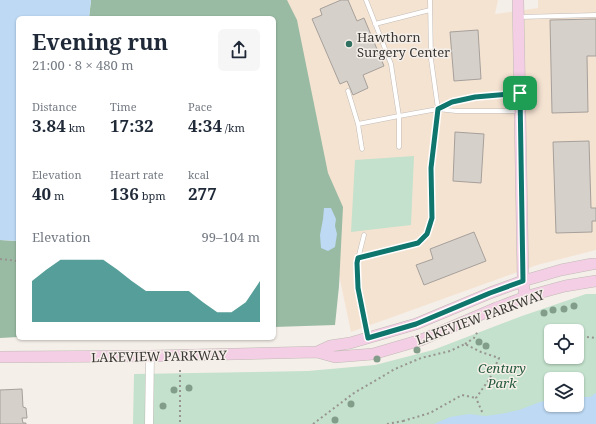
<!DOCTYPE html>
<html lang="en">
<head>
<meta charset="utf-8">
<style>
	body { margin:0; font-family:"Noto Serif",serif; background:#f6f6f7; color:#1f2937; height:100vh; display:flex; flex-direction:column; font-size:15px; white-space:nowrap }
	* { box-sizing:border-box; margin:0 }
	p { font-size:13px; color:#747a83 }
	.icon { flex:none; width:22px; height:22px; fill:none; stroke:currentColor; stroke-width:2; stroke-linecap:round; stroke-linejoin:round }
	.map { position:relative; flex:1; overflow:hidden }
	.sheet { position:absolute; left:16px; top:16px; width:260px; height:324px; display:flex; flex-direction:column; background:#fff; border-radius:6px; box-shadow:0 1px 3px #0004 }
	.sheet>* { flex:none }
	.tools { position:absolute; left:544px; top:324px; display:grid; gap:8px }
	.tools a { display:grid; place-items:center; width:40px; height:40px; border-radius:6px; background:#fff; box-shadow:0 1px 3px #0004; font-size:20px }
	.pin { position:absolute; display:grid; place-items:center; width:34px; height:34px; color:#fff; margin:-17px; border-radius:8px; box-shadow:0 2px 6px #0006 }
	.round { display:grid; place-items:center; flex:none; width:42px; height:42px; border-radius:6px; background:#f6f6f7 }
	.head { display:flex; align-items:center; justify-content:space-between; height:68px; padding:0 16px }
	h1 { font-size:22px; font-weight:700; line-height:30px }
	.figures { display:grid; grid-template-columns:repeat(3,1fr); gap:6px; height:68px; padding:4px 16px }
	.figures div { display:grid; align-content:center }
	.figures b { font-size:17px; font-weight:700 }
	.figures small { font-size:11px; font-weight:400 }
	.figures p { font-size:11px }
	.chart { height:112px; padding:8px 16px }
	.chart p { display:flex; justify-content:space-between }
	.chart svg { width:100%; height:72px; margin-top:4px; fill:#0f766e; opacity:.7 }
	.map>svg:first-child { display:block }
	.commercial { fill:#f5e3d2 }
	.green { fill:#c3e1cc; fill-rule:evenodd }
	.forest { fill:#99baa3 }
	.water { fill:#bdd9f4 }
	.building { fill:#d6d0ca; stroke:#a6a09b }
	.lines { fill:none; stroke-linecap:round; stroke-linejoin:round }
	.lane-casing { stroke:#c1bbb6; stroke-width:5 }
	.street-casing { stroke:#c1bbb6; stroke-width:9 }
	.secondary-casing { stroke:#c1bbb6; stroke-width:12 }
	.path { stroke:#989490; stroke-width:2; stroke-dasharray:2 3; stroke-linecap:butt }
	.lane { stroke:#fff; stroke-width:4 }
	.street { stroke:#fff; stroke-width:8 }
	.secondary { stroke:#f3cee4; stroke-width:11 }
	.tree { fill:#829d89 }
	.route-casing { stroke:#fff; stroke-width:8 }
	.route { stroke:#0f766e; stroke-width:5 }
	.poi-dot { fill:#2f7060; stroke:#f5efe9; stroke-width:1.5 }
	.labels { text-anchor:middle; dominant-baseline:central; stroke-width:3; stroke-linejoin:round; paint-order:stroke }
	.poi-label { font-size:13px; fill:#3a3735; stroke:#f5efe9; text-anchor:start }
	.street-label { font-size:13px; fill:#3a3735; stroke:#f5efe9 }
	.park-label { font-size:13px; font-style:italic; fill:#245a3b; stroke:#f5efe9 }
</style>
</head>
<body>
<div class="map">
<svg width="596" height="424" viewBox="0 0 596 424">
	<rect width="100%" height="100%" fill="#f5efe9"/>
	<path class="commercial" d="M281 0H498L495 14 538 8V0H596V250L537 265 351 332Z"/>
	<path class="green" d="M414 156 411 225 351 232 355 160Z
		M586 294H596V424H133L134 374 308 371 375 365 433 350 522 316ZM551 331H577V357H551ZM551 379H577V405H551Z"/>
	<path class="forest" d="M91 0H287L297 20 328 173 343 207 339 286 335 325 274 327V18H89Z
		M0 240 18 241V337L0 338Z"/>
	<path class="water" d="M0 0H91L89 18H18V241L0 240Z
		M324 208H331L336 219 335 226 337 234 335 247 328 251 321 248 320 235 323 219Z
		M596 393V424H434L450 417 469 414 485 416 500 414 519 410 540 402 551 400V405H577V397H590Z"/>
	<path class="building" d="M341 0H348L357 21 364 18 384 66 363 75 368 88 353 95 347 81 340 84 312 19 322 15 320 9Z
		M596 19V56H587L588 112 552 113 550 20Z
		M478 30 481 79 454 81 450 32Z
		M455 132 484 134 481 183 453 181Z
		M589 141 591 208H596V221H592V232L556 233 553 142Z
		M474 232 486 261 424 285 416 265 433 259 430 249Z
		M22 389 23 407 26 408 27 418H22L23 423H26V424H0V390Z"/>
	<g class="lines">
		<g class="lane-casing">
			<path id="lane" d="M366 0 391 64 399 116 438 109 452 102 475 97 518 93
				M519 17 596 15
				M375 24 430 10
				M348 91 358 124 362 149
				M438 109 456 111H519
				M358 124 399 116V147
				M364 235 357 263 359 288 368 337
				M358 258 418 243 427 234 432 218 431 168 438 109 431 59 430 0"/>
		</g>
		<g class="street-casing">
			<path id="street" d="M149 424 150 356"/>
		</g>
		<g class="secondary-casing">
			<path id="secondary" d="M518 0 523 281 525 298
				M317 352 330 346 350 343 416 324 490 293 523 281 561 270 592 264H596
				M0 357 150 356 317 352 335 357 373 354 421 340 496 308 528 296 565 286 596 281"/>
		</g>
		<path class="path" d="M0 259 18 261
			M577 336 596 338
			M465 344 474 338 478 331
			M180 370V424
			M403 421 430 413 462 395 476 398
			M313 424 354 393 395 369 421 358 450 351 465 344 481 352 499 358 490 378 476 398 483 414
			M387 424 403 421V424"/>
		<use href="#lane" class="lane"/>
		<use href="#street" class="street"/>
		<use href="#secondary" class="secondary"/>
	</g>
	<g class="tree">
		<circle cx="574" cy="306" r="3.5"/>
		<circle cx="564" cy="309" r="3.5"/>
		<circle cx="553" cy="310" r="3.5"/>
		<circle cx="544" cy="313" r="3.5"/>
		<circle cx="479" cy="342" r="3.5"/>
		<circle cx="486" cy="346" r="3.5"/>
		<circle cx="417" cy="350" r="3.5"/>
		<circle cx="377" cy="359" r="3.5"/>
		<circle cx="189" cy="388" r="3.5"/>
		<circle cx="174" cy="390" r="3.5"/>
		<circle cx="351" cy="404" r="3.5"/>
		<circle cx="163" cy="406" r="3.5"/>
		<circle cx="335" cy="420" r="3.5"/>
	</g>
	<g class="lines">
		<g class="route-casing">
			<path id="route" d="M520 93 523 281 490 293 416 324 368 338 358 288 357 263 358 258 418 243 427 234 432 218 431 168 438 109 452 102 475 97Z"/>
		</g>
		<use href="#route" class="route"/>
	</g>
	<circle class="poi-dot" cx="349" cy="44" r="4"/>
	<g class="labels">
		<g class="poi-label">
			<text x="357" y="37">Hawthorn<tspan x="357" dy="15">Surgery Center</tspan></text>
		</g>
		<g class="street-label">
			<text transform="translate(480 317) rotate(-20)">LAKEVIEW PARKWAY</text>
			<text transform="translate(159 356) rotate(-1)">LAKEVIEW PARKWAY</text>
		</g>
		<g class="park-label">
			<text x="502" y="368">Century<tspan x="502" dy="15">Park</tspan></text>
		</g>
	</g>
</svg>
<div class="tools">
<a><svg class="icon" aria-label="locate" viewBox="0 0 24 24"><circle cx="12" cy="12" r="6"/><path d="M12 2v4M12 18v4M2 12h4M18 12h4"/></svg></a>
<a><svg class="icon" aria-label="layers" viewBox="0 0 24 24"><path d="M12 4l9 5-9 5-9-5zM3 14l9 5 9-5"/></svg></a>
</div>
<div class="pin" style="left:520px;top:93px;background:#1e9e55"><svg class="icon" aria-label="arrive" viewBox="0 0 24 24"><path d="M6 21V4h12l-3 4 3 4H6"/></svg></div>
<section class="sheet">
<div class="head"><div><h1>Evening run</h1><p>21:00 · 8 × 480 m</p></div><a class="round"><svg class="icon" aria-label="share" viewBox="0 0 24 24"><path d="M12 15V3M7 8l5-5 5 5M5 13v7h14v-7"/></svg></a></div>
<div class="figures">
<div><p>Distance</p><b>3.84<small> km</small></b></div>
<div><p>Time</p><b>17:32</b></div>
<div><p>Pace</p><b>4:34<small> /km</small></b></div>
</div>
<div class="figures">
<div><p>Elevation</p><b>40<small> m</small></b></div>
<div><p>Heart rate</p><b>136<small> bpm</small></b></div>
<div><p>kcal</p><b>277</b></div>
</div>
<div class="chart"><p><span>Elevation</span>99–104 m</p>
<svg viewBox="0 0 160 44" preserveAspectRatio="none"><path d="M0 44V19L10 12L20 6L30 6L40 6L50 6L60 12L70 19L80 25L90 25L100 25L110 25L120 32L130 38L140 38L150 32L160 19V44z"/></svg>
</div>
</section>
</div>
</body>
</html>
